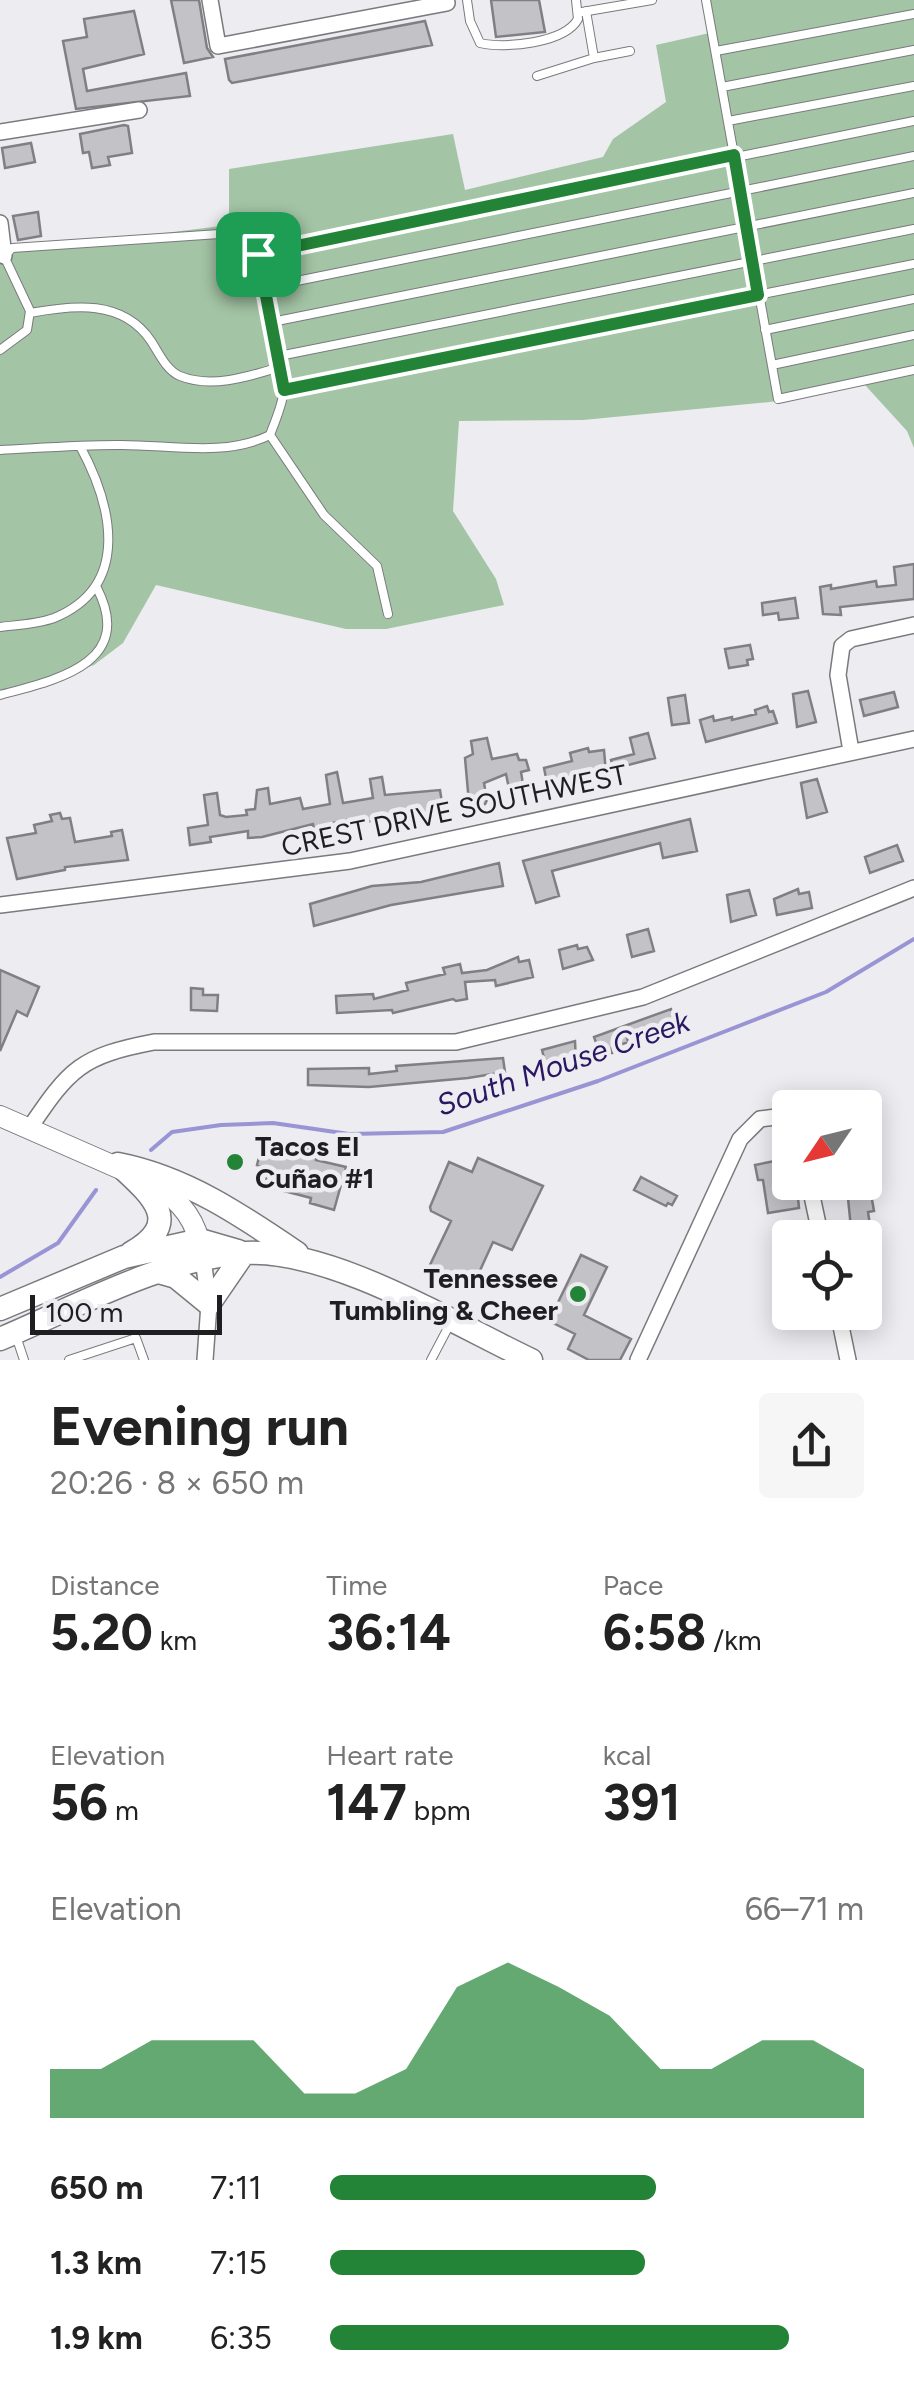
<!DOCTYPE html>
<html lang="en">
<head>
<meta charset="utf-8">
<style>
	body { margin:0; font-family:Figtree,sans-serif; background:#f6f6f6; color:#222; height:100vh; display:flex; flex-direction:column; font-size:38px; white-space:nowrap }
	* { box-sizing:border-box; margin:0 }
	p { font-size:32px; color:#767676 }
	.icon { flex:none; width:55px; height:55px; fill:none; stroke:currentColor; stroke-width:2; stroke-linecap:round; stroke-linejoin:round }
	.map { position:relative; height:1360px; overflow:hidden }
	.drawer { display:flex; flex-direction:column; background:#fff; flex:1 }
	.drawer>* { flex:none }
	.needle { width:65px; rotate:235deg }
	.tools { position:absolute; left:772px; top:1090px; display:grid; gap:20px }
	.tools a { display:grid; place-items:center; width:110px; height:110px; border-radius:10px; background:#fff; box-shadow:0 5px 25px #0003; font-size:50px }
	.scale { position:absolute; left:30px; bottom:25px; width:192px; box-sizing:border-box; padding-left:10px; border:5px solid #1f1f21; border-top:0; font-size:28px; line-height:35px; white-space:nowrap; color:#1f1f21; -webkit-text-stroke:8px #ececf1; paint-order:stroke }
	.pin { position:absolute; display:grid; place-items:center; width:85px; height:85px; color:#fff; margin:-42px; border-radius:20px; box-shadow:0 5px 15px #0006 }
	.round { display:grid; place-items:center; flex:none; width:105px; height:105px; border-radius:10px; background:#f6f6f6 }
	.head { display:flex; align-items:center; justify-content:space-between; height:170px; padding:0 50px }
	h1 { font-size:55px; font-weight:700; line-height:75px }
	.stats { display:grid; grid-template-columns:repeat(3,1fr); gap:15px; height:170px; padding:10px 50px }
	.stats div { display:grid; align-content:center }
	.stats b { font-size:50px; font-weight:700 }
	.stats small { font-size:28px; font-weight:400 }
	.stats p { font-size:28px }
	.chart { height:280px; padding:20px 50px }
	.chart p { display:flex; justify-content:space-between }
	.chart svg { width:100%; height:180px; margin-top:10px; fill:#238437; opacity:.7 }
	ul { padding:0 50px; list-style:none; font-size:32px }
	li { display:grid; grid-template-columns:160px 120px 1fr; align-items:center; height:75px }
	li i { height:25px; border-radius:12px; background:#238437 }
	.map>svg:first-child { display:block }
	.green { fill:#a3c4a5 }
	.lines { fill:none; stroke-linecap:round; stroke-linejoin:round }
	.stream { stroke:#9994d4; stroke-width:4 }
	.building { fill:#c3c3c7; stroke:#808084; stroke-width:2.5 }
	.lane-casing { stroke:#7a7a7e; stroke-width:10 }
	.street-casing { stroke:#7a7a7e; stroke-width:18 }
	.secondary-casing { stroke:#7a7a7e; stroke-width:22 }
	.primary-casing { stroke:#7a7a7e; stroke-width:25 }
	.lane { stroke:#fff; stroke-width:8 }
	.street { stroke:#fff; stroke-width:15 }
	.secondary { stroke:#fff; stroke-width:20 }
	.primary { stroke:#fff; stroke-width:22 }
	.route-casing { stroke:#fff; stroke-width:20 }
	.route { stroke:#238437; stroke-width:12 }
	.poi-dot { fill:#238437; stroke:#ececf1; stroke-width:4 }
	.labels { text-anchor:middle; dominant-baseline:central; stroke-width:9; stroke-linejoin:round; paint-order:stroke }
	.street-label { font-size:28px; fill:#1f1f21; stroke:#ececf1 }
	.poi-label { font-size:28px; font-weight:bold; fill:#1f1f21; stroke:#ececf1; text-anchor:start }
	.water-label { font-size:30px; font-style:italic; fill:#291761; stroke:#ececf1 }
</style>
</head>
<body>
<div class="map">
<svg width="914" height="1360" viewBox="0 0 914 1360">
	<rect width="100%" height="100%" fill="#ececf1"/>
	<path class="green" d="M708 0H914V448L907 431 865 385 770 402 583 420 459 421 453 511 496 579 504 605 386 629H346L156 585 123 643 94 665 0 697V262L13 252 229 225V169L453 134 465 190 603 157 613 139 666 102 656 45 714 32Z"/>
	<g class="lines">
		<path class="stream" d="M151 1150 172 1132 221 1125 273 1123 349 1134 443 1132 598 1081 826 992 914 939
			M0 1277 58 1243 96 1190"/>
	</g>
	<path class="building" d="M171 0H199L207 48 213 57 184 63Z
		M491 0H539L545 32 496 37Z
		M134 11 144 54 83 69 87 91 186 73 190 96 76 109 63 41 87 37 84 19Z
		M425 21 432 45 232 83 229 80 225 59Z
		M124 125 128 126 132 153 108 157 110 165 92 168 89 152 83 153 80 134Z
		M31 143 35 162 5 168 2 148Z
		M38 212 41 236 18 240 13 216Z
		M914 564V599L840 607 841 615 823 614 820 587 831 585V589L876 581 877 587 896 585 894 567Z
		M795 598 798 618 779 620 778 613 763 615 762 603Z
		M750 645 753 659 747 660 748 665 729 668 725 649Z
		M808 691 816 722 797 727 793 694Z
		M894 692 898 707 864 716 860 700Z
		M685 695 689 723 672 725 668 698Z
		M767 706 769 712 773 711 777 723 706 742 700 720 713 716 714 721 732 717V720L756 714 755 710Z
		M648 733 655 758 613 769 611 760 634 754 630 738Z
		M487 738 492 759 517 754 519 760H526L529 770 521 772 524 790 510 793 506 774 484 783 487 800 485 804 473 806 469 803 465 758 473 754 471 741Z
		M588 748 589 752 604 750 606 773 592 772 547 783 544 768 572 761 570 753Z
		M337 772 343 803 373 798 370 779 382 777 385 795 440 790 443 809 353 824 352 819 333 823 334 832 315 835 313 824 262 837 248 838V831L210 837 211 842 190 845 188 828 208 825 204 795 217 793 220 815 226 817 247 815 246 810 255 809 257 790 268 788 270 804 300 798 303 809 330 804 326 775Z
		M817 779 827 812 807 818 801 783Z
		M60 813 62 819 70 818 75 842 112 836 111 832 122 830 128 860 65 867V870L17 879 7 838 36 833 34 825 52 821 50 815Z
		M690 819 697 851 663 858 660 843 552 871 559 896 536 903 523 861Z
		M897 845 903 861 870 873 865 857Z
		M499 863 503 886 391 905 314 926 310 904 372 886 421 882Z
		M798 889 799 894 809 892 812 908 777 915 774 899Z
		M749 890 756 915 731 922 727 895Z
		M648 929 654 951 632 957 627 935Z
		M577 945 578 949 587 947 593 960 563 969 559 950Z
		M518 957 519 962 529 960 533 977 496 986 495 980 465 982 467 999 456 1001 453 999 393 1013 392 1010 337 1013 336 996 373 994 374 999 408 990 406 983 445 974 443 968 460 964 462 973 487 970Z
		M0 970 39 987 27 1016 17 1011 0 1051Z
		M191 988 203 989V995H218L217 1011 191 1010Z
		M671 1009 676 1025 627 1038 628 1042 610 1049 612 1053 601 1057 594 1037Z
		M575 1041 576 1063 565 1066 564 1061 546 1066 542 1050Z
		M503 1058 505 1072 468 1078 369 1087 308 1085V1069L369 1068V1074L397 1071 396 1066Z
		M276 1140 318 1151 316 1160 346 1167 334 1210 310 1203 311 1198 265 1186 269 1168 257 1165 263 1141 275 1144Z
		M478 1158 543 1186 512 1250 493 1242 472 1288 429 1267 451 1221 431 1211 430 1207 449 1162 472 1172Z
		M785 1159 793 1198H798L799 1208 768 1213 763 1180H758L755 1165Z
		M641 1177 677 1196 672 1205 668 1203 666 1206 634 1190Z
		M871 1194 874 1211 868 1212 872 1238H852L848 1198Z
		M581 1255 607 1267 584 1315 631 1339 620 1360H589L568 1349 575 1334 549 1321Z"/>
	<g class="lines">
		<g class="lane-casing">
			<path id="lane" d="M467 0 470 21 480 43C505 49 565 43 578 19L576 0
				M706 0 778 399 914 370
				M582 12 652 0
				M716 51 914 14
				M594 58 630 51
				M537 76 594 58 586 11
				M722 87 914 50
				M728 121 914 86
				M258 254 914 121
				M267 287 914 156
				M30 313C73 305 123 299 151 341 159 353 166 370 180 376 212 389 250 376 280 367
				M272 322 914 193
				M765 330 914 299
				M0 350 27 330 30 311 4 256
				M279 356 914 229
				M772 365 914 335
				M284 389 914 264
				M270 435 324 515 377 566 388 614
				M0 450C39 448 78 445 117 445 167 444 223 458 270 435 275 421 283 404 284 389 284 364 263 250 249 232L12 248 4 257
				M0 627C17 625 38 624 54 618 132 586 112 505 80 446
				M0 695C55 680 136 664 97 588
				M16 1336 24 1360
				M69 1360 136 1338 144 1360
				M431 1360 451 1322"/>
		</g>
		<g class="street-casing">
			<path id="street" d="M210 0 218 46 447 3 446 0
				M0 132 139 110
				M0 223 4 256
				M851 751 838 675 842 646 851 639 914 625
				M0 905 350 861 914 739
				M29 1129C70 1068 81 1056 154 1042H456L643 997 914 888
				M809 1182 821 1238
				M203 1259 209 1304 205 1360
				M838 1312 848 1360
				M638 1360 740 1139 760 1119 776 1117 790 1129"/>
		</g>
		<g class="secondary-casing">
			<path id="secondary" d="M0 1116 155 1184C182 1202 197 1221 202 1254"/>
		</g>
		<g class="primary-casing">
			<path id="primary" d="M118 1164C185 1177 241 1215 297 1253
				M118 1164C150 1194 186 1222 131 1253
				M162 1273 176 1277 209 1304 244 1253
				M0 1309 124 1257 200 1240 238 1251
				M0 1339C74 1308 165 1257 246 1253 332 1249 453 1323 531 1360"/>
		</g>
		<use href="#lane" class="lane"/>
		<use href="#street" class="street"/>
		<use href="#secondary" class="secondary"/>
		<use href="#primary" class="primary"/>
	</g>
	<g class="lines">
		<g class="route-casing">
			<path id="route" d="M734 155 758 295 284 390 258 254Z"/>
		</g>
		<use href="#route" class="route"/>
	</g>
	<g class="poi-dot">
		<circle cx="235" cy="1162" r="10"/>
		<circle cx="578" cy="1294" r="10"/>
	</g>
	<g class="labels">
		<g class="street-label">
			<text transform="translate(454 810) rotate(-12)">CREST DRIVE SOUTHWEST</text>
		</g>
		<g class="poi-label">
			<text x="255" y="1146">Tacos El<tspan x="255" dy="32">Cuñao #1</tspan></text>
			<text x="558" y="1278" text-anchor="end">Tennessee<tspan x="558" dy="32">Tumbling &amp; Cheer</tspan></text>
		</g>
		<g class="water-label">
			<text transform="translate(563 1063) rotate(-19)">South Mouse Creek</text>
		</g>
	</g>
</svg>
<div class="tools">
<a><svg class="needle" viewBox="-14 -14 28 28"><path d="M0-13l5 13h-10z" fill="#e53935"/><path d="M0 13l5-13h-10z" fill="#767676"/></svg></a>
<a><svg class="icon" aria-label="locate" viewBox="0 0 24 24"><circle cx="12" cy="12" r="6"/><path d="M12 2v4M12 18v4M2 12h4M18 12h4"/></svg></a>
</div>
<div class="scale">100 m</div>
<div class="pin" style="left:258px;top:254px;background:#1e9e55"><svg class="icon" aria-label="arrive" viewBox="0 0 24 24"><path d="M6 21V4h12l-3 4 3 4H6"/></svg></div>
</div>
<section class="drawer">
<div class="head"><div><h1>Evening run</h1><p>20:26 · 8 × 650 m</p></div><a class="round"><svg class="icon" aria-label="share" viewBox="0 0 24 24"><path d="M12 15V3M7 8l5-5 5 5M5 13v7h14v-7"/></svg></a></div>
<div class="stats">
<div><p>Distance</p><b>5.20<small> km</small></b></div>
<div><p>Time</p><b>36:14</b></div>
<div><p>Pace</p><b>6:58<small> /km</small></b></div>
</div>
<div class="stats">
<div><p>Elevation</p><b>56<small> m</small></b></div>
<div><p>Heart rate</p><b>147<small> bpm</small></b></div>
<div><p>kcal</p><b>391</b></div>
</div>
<div class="chart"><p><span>Elevation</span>66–71 m</p>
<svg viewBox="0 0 160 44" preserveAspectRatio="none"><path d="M0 44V32L10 32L20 25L30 25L40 25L50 38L60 38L70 32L80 12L90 6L100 12L110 19L120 32L130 32L140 25L150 25L160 32V44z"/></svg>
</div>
<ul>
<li><b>650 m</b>7:11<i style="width:61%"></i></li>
<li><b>1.3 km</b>7:15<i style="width:59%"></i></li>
<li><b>1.9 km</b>6:35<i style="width:86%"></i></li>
</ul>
</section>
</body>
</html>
